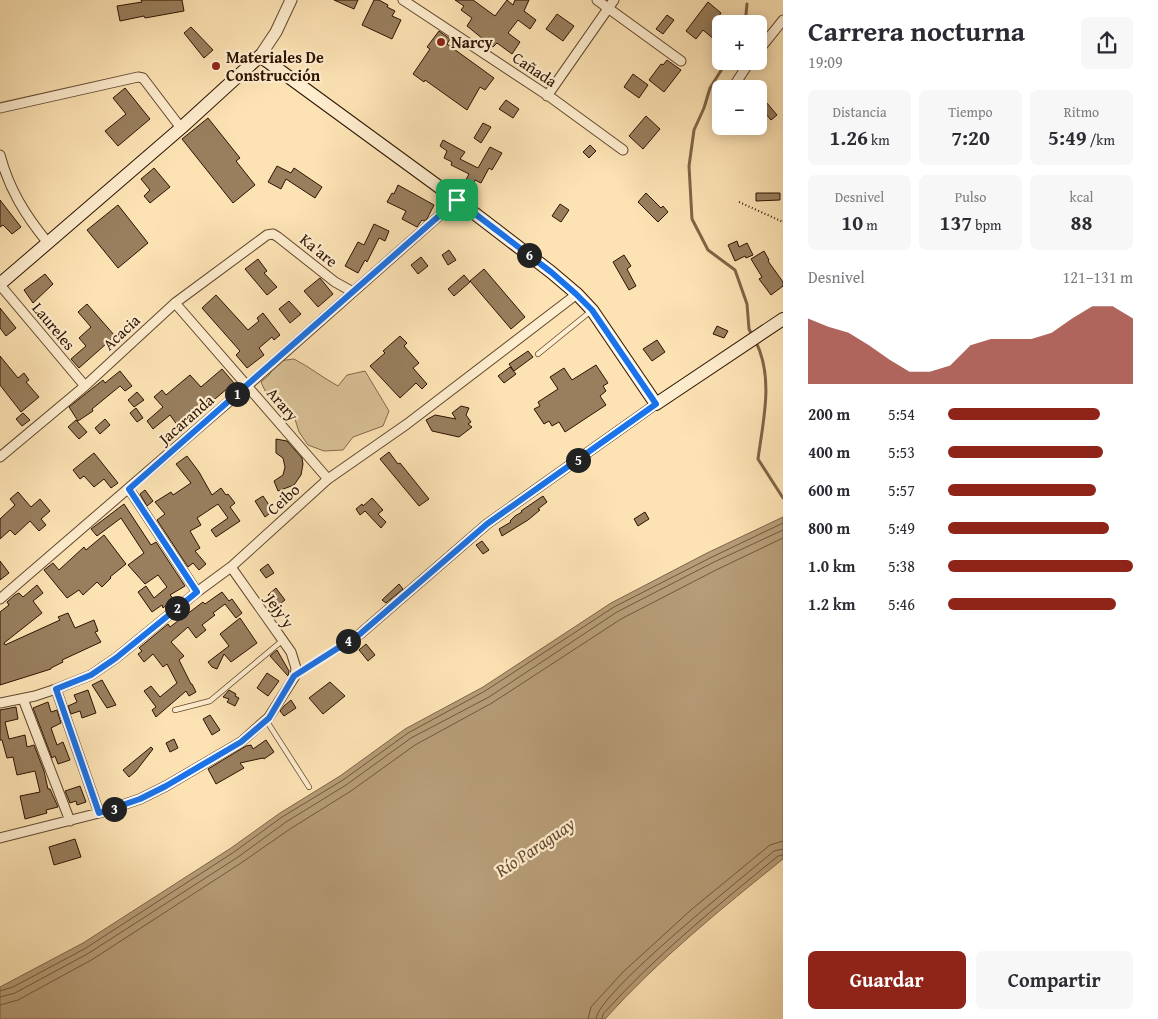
<!DOCTYPE html>
<html lang="es">
<head>
<meta charset="utf-8">
<style>
	body { margin:0; font-family:"Gentium Book Plus",serif; background:#f7f7f7; color:#2b2b33; height:100vh; display:flex; flex-direction:column; font-size:19px; white-space:nowrap }
	* { box-sizing:border-box; margin:0 }
	p { font-size:16px; color:#7c7c81 }
	.icon { flex:none; width:28px; height:28px; fill:none; stroke:currentColor; stroke-width:2; stroke-linecap:round; stroke-linejoin:round }
	.map { position:relative; flex:1; overflow:hidden }
	.side { display:flex; flex-direction:column; background:#fff; width:375px }
	.side>* { flex:none }
	.tools { position:absolute; left:712px; top:15px; display:grid; gap:10px }
	.tools a { display:grid; place-items:center; width:55px; height:55px; border-radius:8px; background:#fff; box-shadow:0 2px 12px #0003; font-size:25px }
	.pin { position:absolute; display:grid; place-items:center; width:42px; height:42px; color:#fff; margin:-21px; border-radius:10px; box-shadow:0 2px 8px #0006 }
	.km { position:absolute; width:25px; height:25px; margin:-12px; border-radius:50%; background:#222; color:#fff; font-size:14px; line-height:25px; text-align:center }
	.round { display:grid; place-items:center; flex:none; width:52px; height:52px; border-radius:8px; background:#f7f7f7 }
	.headline { display:flex; align-items:center; justify-content:space-between; height:85px; padding:0 25px }
	h1 { font-size:28px; font-weight:800; line-height:38px }
	.metrics { display:grid; grid-template-columns:repeat(3,1fr); gap:8px; height:85px; padding:5px 25px }
	.metrics div { display:grid; align-content:center; border-radius:8px; background:#f7f7f7; text-align:center }
	.metrics b { font-size:21px; font-weight:800 }
	.metrics small { font-size:14px; font-weight:400 }
	.metrics p { font-size:14px }
	.chart { height:140px; padding:10px 25px }
	.chart p { display:flex; justify-content:space-between }
	.chart svg { width:100%; height:90px; margin-top:5px; fill:#8f2418; opacity:.7 }
	.cta { display:flex; gap:10px; margin-top:auto; padding:10px 25px }
	.cta a { flex:1; height:58px; border-radius:8px; background:#8f2418; color:#fff; font-size:20px; font-weight:800; line-height:58px; text-align:center }
	.cta a+a { background:#f7f7f7; color:#2b2b33 }
	ul { padding:0 25px; list-style:none; font-size:16px }
	li { display:grid; grid-template-columns:80px 60px 1fr; align-items:center; height:38px }
	li i { height:12px; border-radius:6px; background:#8f2418 }
	main { display:flex; flex:1; min-height:0 }
	.map>svg:first-child { display:block }
	.green { fill:#d9c096; stroke:#826a4c }
	.water { fill:#b69c77; stroke:#7f6548 }
	.lines { fill:none; stroke-linecap:round; stroke-linejoin:round }
	.shore { stroke:#71583c; stroke-width:1 }
	.stream { stroke:#7f6548; stroke-width:3 }
	.building { fill:#997f5e; stroke:#2c1301 }
	.service-casing { stroke:#60472e; stroke-width:6 }
	.minor-casing { stroke:#60472e; stroke-width:11 }
	.tertiary-casing { stroke:#60472e; stroke-width:13 }
	.secondary-casing { stroke:#2c1301; stroke-width:14 }
	.path { stroke:#2c1301; stroke-width:2; stroke-dasharray:1 2.5; stroke-linecap:butt }
	.service { stroke:#feedce; stroke-width:4.5 }
	.minor { stroke:#feedce; stroke-width:9 }
	.tertiary { stroke:#feedce; stroke-width:11 }
	.secondary { stroke:#feedce; stroke-width:12 }
	.route-casing { stroke:#fff; stroke-width:10 }
	.route { stroke:#1a73e8; stroke-width:6 }
	.poi-dot { fill:#8f2418; stroke:#feedce; stroke-width:2 }
	.labels { text-anchor:middle; dominant-baseline:central; stroke-width:4.5; stroke-linejoin:round; paint-order:stroke }
	.poi-label { font-size:16px; font-weight:bold; fill:#2c1301; stroke:#feedce; text-anchor:start }
	.street-label { font-size:16px; fill:#2c1301; stroke:#feedce }
	.water-label { font-size:18px; font-style:italic; fill:#634a30; stroke:#feedce }
</style>
</head>
<body>
<main>
<div class="map">
<svg width="783" height="1019" viewBox="0 0 783 1019">
	<rect width="100%" height="100%" fill="#fde3b4"/>
	<filter id="stains"><feTurbulence type="fractalNoise" baseFrequency=".004" numOctaves="4"/><feColorMatrix values="0 0 0 0 .2 0 0 0 0 .09 0 0 0 0 .02 0 0 0 .5 -.17"/></filter>
	<radialGradient id="worn" r=".72"><stop offset=".6" stop-color="#630" stop-opacity="0"/><stop offset="1" stop-color="#630" stop-opacity=".3"/></radialGradient>
	<path class="green" d="M294 359C310 367 323 378 338 386L347 375 365 371 389 411 383 426 353 437 343 450 324 451 308 445 299 432 294 416 268 397 261 382 269 375 278 361Z"/>
	<path class="water" d="M783 517V859C721 909 659 959 605 1019H0V987L83 943 231 848 280 813 340 776 405 729 483 687 611 603 707 553Z"/>
	<g class="lines">
		<path class="shore" d="M0 991 13 987 86 948 234 852 282 817 343 780 408 733 485 691 614 607 710 558 783 523
			M0 997 15 993 89 953 238 857 286 822 346 785 411 738 489 697 617 612 712 563 783 530
			M0 1005 18 1000 93 959 241 863 290 829 351 791 415 745 492 703 621 619 716 570 783 538
			M588 1019 591 1007 623 972 692 909 770 845 783 841
			M596 1019C597 993 747 874 774 851L783 849
			M602 1019 603 1014C656 955 717 906 778 856L783 855"/>
		<path class="stream" d="M745 24 747 4
			M727 61 710 88 704 108 694 130 689 166 692 219 708 250 735 270 747 304 749 329 753 337
			M756 342C774 379 763 421 758 459L783 498"/>
	</g>
	<path class="building" d="M141 0H182L184 11 145 18 144 16 120 21 117 6 142 2Z
		M334 0H358L354 9Z
		M374 0H379L388 5 387 7 395 11 392 16 401 20 392 39 362 25Z
		M455 0H473L495 16 507 0 513 5 515 0H529L524 11 536 20 530 29 518 20 508 33 520 42 512 54 497 43 493 47 467 26 472 18 461 10 464 6Z
		M708 2 721 13 719 16 729 24H721V45L703 30 696 39 686 31Z
		M557 14 574 26 563 41 546 29Z
		M667 15 674 20 663 34 656 29Z
		M191 27 213 50 204 58 184 33Z
		M439 31 450 39 447 44 494 78 485 90 480 87 467 110 425 80 424 82 413 74 430 49 427 47Z
		M667 60 681 70 664 92 649 80 661 64 663 65Z
		M633 74 648 85 639 98 624 87Z
		M125 88 150 119 118 146 105 131 126 114 113 98Z
		M506 100 519 109 513 118 499 109Z
		M766 102 777 115 771 120 760 107Z
		M646 116 660 129 643 149 629 136Z
		M208 118 240 158 236 161 255 185 233 203 182 139Z
		M483 123 491 127 481 143 474 138Z
		M443 140 465 152 460 159 478 168 490 147 502 153 492 170 489 168 481 183 475 180 468 195 460 191 469 174 451 165 452 162 444 158 447 151 440 146Z
		M590 145 596 151 589 158 583 152Z
		M277 166 291 173 294 168 322 187 315 198 286 179 281 189 268 182Z
		M154 168 170 187 150 203 144 196 150 190 141 179Z
		M398 185 434 205 427 219 424 221 422 220 417 227 402 219 406 211 387 202 392 193 394 194Z
		M646 193 661 208 663 206 668 212 658 222 638 202Z
		M756 193H780V200L756 201Z
		M0 200 21 227 12 234 3 225 0 227Z
		M560 204 569 210 561 222 552 216Z
		M118 205 148 243 118 268 87 230Z
		M374 224 389 231 385 241 379 238 367 262 365 260 358 273 345 266 358 242 364 245Z
		M737 241 739 247 747 243 753 255 746 258 745 256 735 261 728 245Z
		M449 250 456 260 448 265 442 255Z
		M764 251 769 260 768 261 783 282V286L771 295 759 279 762 277 751 259Z
		M624 255 631 266 627 269 636 286 629 290 613 262Z
		M421 257 428 266 418 274 411 265Z
		M258 259 267 271 264 273 277 287 267 295 245 269Z
		M484 269 525 317 511 329 470 281Z
		M45 274 53 284 33 303 24 290Z
		M464 275 470 282 454 296 448 289Z
		M320 278 333 294 318 307 304 291Z
		M216 295 248 330 259 321 257 318 263 313 280 335 274 340 272 337 259 348 264 355 247 368 236 355 240 351 202 308Z
		M289 301 301 314 290 323 279 309Z
		M87 304 115 336 79 368 71 359 86 346 79 338 91 327 78 312Z
		M0 308 16 328 6 336 0 328Z
		M717 326 728 331 724 338 713 334Z
		M400 336 407 343 404 346 419 363 413 368 427 384 422 389 416 383 400 398 370 366 385 353 383 351Z
		M657 340 665 352 652 361 643 349Z
		M528 351 533 357 514 371 509 364Z
		M0 356 18 378 24 373 29 380 26 382 39 397 21 412 0 385Z
		M596 365 608 383 603 386 606 391 600 396 606 405 565 432 559 422 552 426 549 421 544 424 534 409 540 406 538 402 558 389 550 377 564 368 572 380Z
		M510 367 516 374 504 383 498 376Z
		M222 369 234 383 197 414 196 412 178 426 170 415 153 429 147 421 163 407 154 397 162 390 166 395 190 375 201 387Z
		M120 371 132 386 125 391 120 386 92 409 93 411 78 421 69 407 103 380 105 383Z
		M137 392 144 400 134 407 128 400Z
		M461 406 469 408 466 415 471 422 468 424 472 427 459 437 432 431 426 420 435 415 456 419 452 413Z
		M136 408 143 418 137 422 130 413Z
		M23 413 30 420 22 426 16 419Z
		M105 419 110 425 100 434 95 428Z
		M76 420 87 432 79 439 68 427Z
		M276 439 287 441 302 458 303 464 301 475 294 485 278 491 274 481 283 475 285 467 283 458 276 453Z
		M389 452 398 464 400 463 429 499 419 506 380 459Z
		M94 453 118 483 111 488 104 479 94 487 84 476 80 479 73 470Z
		M187 456 199 472 212 495 221 488 226 495 228 494 235 503 230 507 240 521 216 537 211 530 228 518 218 504 197 518 201 525 190 531 200 548 195 551 206 564 199 570 193 563 188 567 157 520 165 514 155 502 171 492 173 495 191 483 176 464Z
		M145 490 153 501 147 506 140 494Z
		M18 492 31 507 40 499 50 511 41 519 46 525 39 531 30 521 15 535 10 530 0 539V519L15 505 10 499Z
		M263 496 273 511 265 517 255 501Z
		M543 496 547 502 538 509 540 510 528 520 502 536 499 529 511 522 510 521 515 516 522 512 521 511Z
		M372 498 383 510 378 514 386 522 381 528 365 511 360 515 356 509 362 504 363 506Z
		M124 504 151 545 156 542 185 586 170 595 174 599 163 608 162 605 152 612 138 592 146 586 154 598 167 587 158 575 145 584 128 565 144 553 121 518 97 536 91 529Z
		M645 512 649 519 638 526 634 519Z
		M104 535 126 564 110 577 111 578 102 587 97 582 83 595 79 590 67 598 44 570 53 563 59 570 84 547 86 550Z
		M482 541 489 550 483 554 476 545Z
		M0 561 9 573 0 580Z
		M268 564 274 573 266 578 260 570Z
		M399 584 403 589 386 603 382 600Z
		M37 585 43 593 33 601 42 613 4 643 5 645 60 620 58 617 68 613 75 628 94 620 98 631 95 632 101 642 62 660 63 662 51 668V669L0 685V612L9 605 7 602 15 595 19 593 23 597Z
		M276 588 285 600 277 606 268 595Z
		M222 592 229 601 232 599 242 613 236 618 225 604 213 613 215 615 202 625 206 630 196 638 188 627 171 642 184 656 179 660 191 684H192L196 692 189 696 186 691 156 717 152 710 156 707 144 691 151 686 160 697 177 683 167 664 163 667 153 654 144 662 138 654 142 651 139 648 168 624 170 627 203 602 205 604Z
		M240 618 257 643 231 662 224 654 217 669 212 667 208 662 229 646 220 634Z
		M366 644 375 655 368 661 359 650Z
		M277 650 289 671 288 676 270 656Z
		M267 673 279 681 268 696 257 688Z
		M102 680 116 705 107 708 92 685Z
		M330 682 345 696 323 714 309 698Z
		M88 690 96 713 82 718 80 711 71 714 68 706 77 702 74 695Z
		M229 690 236 694 235 696 239 698 235 706 227 702 229 699 223 697Z
		M291 700 296 708 284 716 280 711 284 706Z
		M48 702 51 712 57 710 61 723 51 728 57 745 63 742 70 760 58 764 55 756 52 758 33 708Z
		M16 707 18 719 5 722 9 739 25 735 27 747 34 745 44 771 48 789H50L58 807 46 810 47 813 25 819 20 796 40 792 35 771 17 775 13 757 7 758 2 740H0V710Z
		M210 715 220 730 212 735 203 719Z
		M174 739 178 748 170 752 166 743Z
		M266 740 274 752 264 759 263 758 240 763 244 768 216 784 208 769 246 746 251 745 253 749Z
		M151 747 153 749 136 771 129 777 123 770Z
		M80 786 86 802 77 805 76 801 70 803 65 791Z
		M75 839 81 857 54 865 49 847Z"/>
	<g class="lines">
		<g class="service-casing">
			<path id="service" d="M538 354 591 311
				M175 710 210 701 283 640
				M266 720 309 787"/>
		</g>
		<g class="minor-casing">
			<path id="minor" d="M403 0 553 99 623 150
				M597 0 681 61
				M759 50 783 20
				M732 89 750 61
				M547 96 614 0
				M0 108 138 77 143 78 181 128
				M0 155C9 189 25 215 48 243
				M0 285 85 386
				M175 303 328 479
				M0 457 85 386 175 303 267 235 273 234 278 237 335 282 353 292
				M129 489 197 592
				M0 599 247 386 457 200
				M360 634 487 524 656 404
				M56 689 99 813
				M23 699 70 821
				M0 703 35 696 56 689 91 675 116 658 197 592 231 567 328 479 407 424 577 294
				M0 838 99 813 140 799 166 786 241 742 269 717 295 676 296 668 291 652 231 567"/>
		</g>
		<g class="tertiary-casing">
			<path id="tertiary" d="M260 56 276 32 291 0"/>
		</g>
		<g class="secondary-casing">
			<path id="secondary" d="M0 284 181 128 260 56 457 200 551 272 577 294 592 310 656 404 783 319"/>
		</g>
		<path class="path" d="M739 202 783 222
			M305 669 353 638"/>
		<use href="#service" class="service"/>
		<use href="#minor" class="minor"/>
		<use href="#tertiary" class="tertiary"/>
		<use href="#secondary" class="secondary"/>
	</g>
	<g class="lines">
		<g class="route-casing">
			<path id="route" d="M457 200 551 272 576 294 592 310 656 404 487 524 360 634 294 676 269 718 241 742 166 786 140 799 99 813 56 689 91 675 116 658 197 592 129 489Z"/>
		</g>
		<use href="#route" class="route"/>
	</g>
	<g class="poi-dot">
		<circle cx="441" cy="42" r="5"/>
		<circle cx="216" cy="66" r="5"/>
	</g>
	<g class="labels">
		<g class="poi-label">
			<text x="451" y="42">Narcy</text>
			<text x="226" y="57">Materiales De<tspan x="226" dy="18">Construcción</tspan></text>
		</g>
		<g class="street-label">
			<text transform="translate(535 69) rotate(34)">Cañada</text>
			<text transform="translate(319 250) rotate(39)">Ka'are</text>
			<text transform="translate(54 326) rotate(50)">Laureles</text>
			<text transform="translate(121 332) rotate(-43)">Acacia</text>
			<text transform="translate(283 404) rotate(49)">Arary</text>
			<text transform="translate(186 419) rotate(-41)">Jacaranda</text>
			<text transform="translate(283 499) rotate(-42)">Ceibo</text>
			<text transform="translate(280 611) rotate(55)">Jejy'y</text>
		</g>
		<g class="water-label">
			<text transform="translate(535 847) rotate(-34)">Río Paraguay</text>
		</g>
	</g>
	<rect width="100%" height="100%" filter="url(#stains)"/>
	<rect width="100%" height="100%" fill="url(#worn)"/>
</svg>
<div class="tools">
<a>+</a>
<a>−</a>
</div>
<div class="pin" style="left:457px;top:200px;background:#1e9e55"><svg class="icon" aria-label="arrive" viewBox="0 0 24 24"><path d="M6 21V4h12l-3 4 3 4H6"/></svg></div>
<b class="km" style="left:237px;top:394px">1</b>
<b class="km" style="left:177px;top:608px">2</b>
<b class="km" style="left:114px;top:809px">3</b>
<b class="km" style="left:348px;top:641px">4</b>
<b class="km" style="left:578px;top:460px">5</b>
<b class="km" style="left:529px;top:255px">6</b>
</div>
<section class="side">
<div class="headline"><div><h1>Carrera nocturna</h1><p>19:09</p></div><a class="round"><svg class="icon" aria-label="share" viewBox="0 0 24 24"><path d="M12 15V3M7 8l5-5 5 5M5 13v7h14v-7"/></svg></a></div>
<div class="metrics">
<div><p>Distancia</p><b>1.26<small> km</small></b></div>
<div><p>Tiempo</p><b>7:20</b></div>
<div><p>Ritmo</p><b>5:49<small> /km</small></b></div>
</div>
<div class="metrics">
<div><p>Desnivel</p><b>10<small> m</small></b></div>
<div><p>Pulso</p><b>137<small> bpm</small></b></div>
<div><p>kcal</p><b>88</b></div>
</div>
<div class="chart"><p><span>Desnivel</span>121–131 m</p>
<svg viewBox="0 0 160 44" preserveAspectRatio="none"><path d="M0 44V12L10 16L20 19L30 25L40 32L50 38L60 38L70 35L80 25L90 22L100 22L110 22L120 19L130 12L140 6L150 6L160 12V44z"/></svg>
</div>
<ul>
<li><b>200 m</b>5:54<i style="width:82%"></i></li>
<li><b>400 m</b>5:53<i style="width:84%"></i></li>
<li><b>600 m</b>5:57<i style="width:80%"></i></li>
<li><b>800 m</b>5:49<i style="width:87%"></i></li>
<li><b>1.0 km</b>5:38<i style="width:100%"></i></li>
<li><b>1.2 km</b>5:46<i style="width:91%"></i></li>
</ul>
<div class="cta"><a>Guardar</a><a>Compartir</a></div>
</section>
</main>
</body>
</html>
